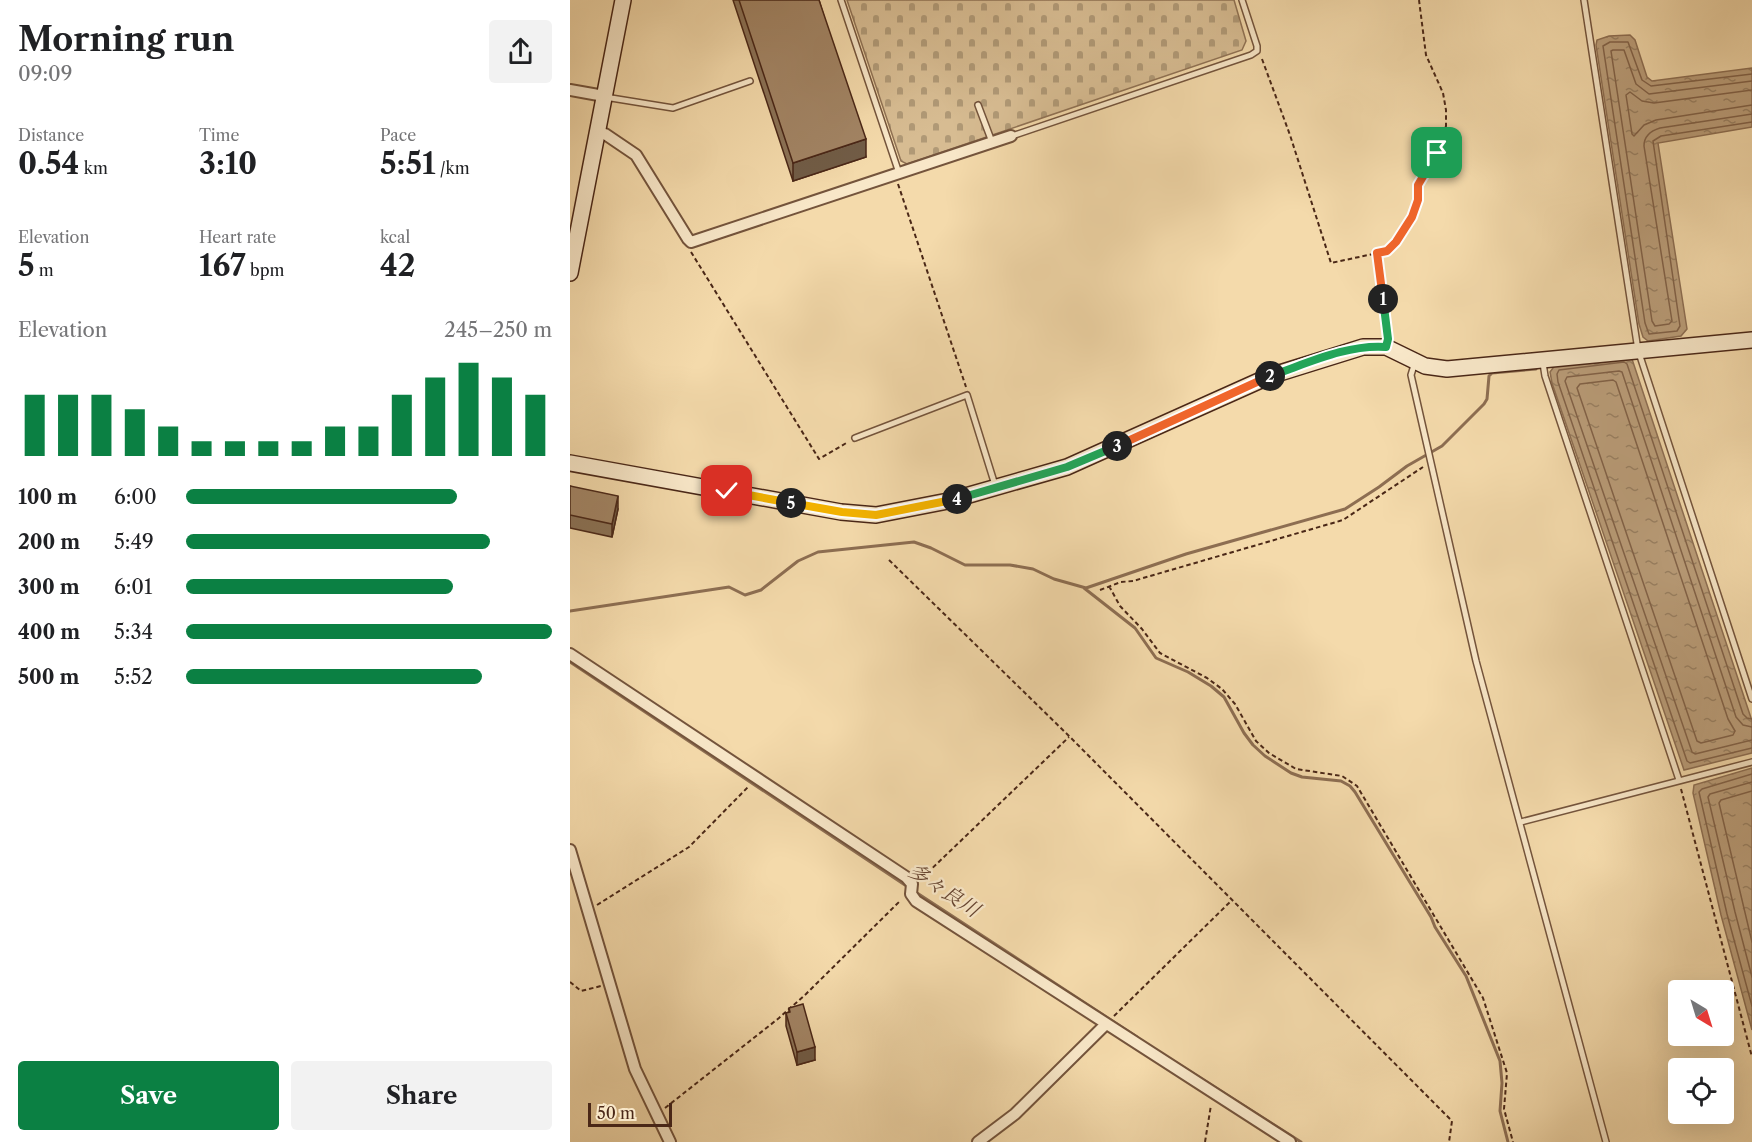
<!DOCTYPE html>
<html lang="en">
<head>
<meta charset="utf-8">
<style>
	body { margin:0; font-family:"Libre Caslon Text","Noto Serif JP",serif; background:#f2f2f2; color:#202124; height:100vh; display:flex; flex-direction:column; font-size:22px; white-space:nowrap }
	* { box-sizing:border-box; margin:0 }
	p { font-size:20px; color:#757577 }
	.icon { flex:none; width:33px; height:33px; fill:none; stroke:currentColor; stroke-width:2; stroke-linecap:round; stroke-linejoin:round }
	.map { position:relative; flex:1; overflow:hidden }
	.details { display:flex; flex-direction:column; background:#fff; width:570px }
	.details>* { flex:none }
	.needle { width:39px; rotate:142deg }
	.controls { position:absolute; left:1098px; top:980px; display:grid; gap:12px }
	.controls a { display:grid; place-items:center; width:66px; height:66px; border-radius:6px; background:#fff; box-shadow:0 6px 24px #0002; font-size:30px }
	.scale { position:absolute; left:18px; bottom:15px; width:84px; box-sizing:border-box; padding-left:6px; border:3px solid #4a2717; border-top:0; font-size:16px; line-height:21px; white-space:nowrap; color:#4a2717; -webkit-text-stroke:4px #f8e7c8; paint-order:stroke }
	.pin { position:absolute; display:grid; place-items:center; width:51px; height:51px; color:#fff; margin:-26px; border-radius:12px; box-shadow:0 3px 9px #0006 }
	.km { position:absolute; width:30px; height:30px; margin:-15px; border-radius:50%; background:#222; color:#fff; font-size:16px; line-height:30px; text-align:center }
	.round { display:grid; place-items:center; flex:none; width:63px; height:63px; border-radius:6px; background:#f2f2f2 }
	.overview { display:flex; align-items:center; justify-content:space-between; height:102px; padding:0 18px }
	h1 { font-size:33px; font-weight:700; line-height:45px }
	.stats { display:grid; grid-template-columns:repeat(3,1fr); gap:9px; height:102px; padding:6px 18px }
	.stats div { display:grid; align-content:center }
	.stats b { font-size:30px; font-weight:700 }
	.stats small { font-size:16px; font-weight:400 }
	.stats p { font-size:16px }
	.chart { height:168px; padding:12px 18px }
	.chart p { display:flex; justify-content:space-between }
	.chart svg { width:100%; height:108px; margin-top:6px; stroke:#0b8043; stroke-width:6 }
	.cta { display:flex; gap:12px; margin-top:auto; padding:12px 18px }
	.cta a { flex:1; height:69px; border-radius:6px; background:#0b8043; color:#fff; font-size:24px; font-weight:700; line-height:69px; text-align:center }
	.cta a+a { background:#f2f2f2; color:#202124 }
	ul { padding:0 18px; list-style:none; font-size:20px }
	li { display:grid; grid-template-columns:96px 72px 1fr; align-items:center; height:45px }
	li i { height:15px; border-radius:8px; background:#0b8043 }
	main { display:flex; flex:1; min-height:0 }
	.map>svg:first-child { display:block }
	.cemetery { fill:url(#cemetery-stones); stroke:#907254; stroke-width:1.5 }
	.water { fill:url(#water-ripples); stroke:#8d6e52; stroke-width:1.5 }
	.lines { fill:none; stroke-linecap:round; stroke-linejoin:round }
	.shore { stroke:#826248; stroke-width:1.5 }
	.stream { stroke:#8d6e52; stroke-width:3 }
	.lane-casing { stroke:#74543c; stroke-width:8 }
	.street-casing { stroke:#74543c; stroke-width:14 }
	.secondary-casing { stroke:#4a2717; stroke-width:18 }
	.path { stroke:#4a2717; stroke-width:2; stroke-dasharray:4.5 3; stroke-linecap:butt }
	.lane { stroke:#f8e7c8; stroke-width:5 }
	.street { stroke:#f8e7c8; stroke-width:10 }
	.secondary { stroke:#f8e7c8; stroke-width:15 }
	.wall { fill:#8b7256; stroke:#4a2717; stroke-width:1.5 }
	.shaded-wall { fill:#715c46; stroke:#4a2717; stroke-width:1.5 }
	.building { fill:#a28464; stroke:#4a2717; stroke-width:1.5 }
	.split-1-casing { stroke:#fff; stroke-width:12 }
	.split-2-casing { stroke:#fff; stroke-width:12 }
	.split-3-casing { stroke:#fff; stroke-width:12 }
	.split-4-casing { stroke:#fff; stroke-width:12 }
	.split-5-casing { stroke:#fff; stroke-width:12 }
	.split-6-casing { stroke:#fff; stroke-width:12 }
	.split-1 { stroke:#f0652b; stroke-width:8 }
	.split-2 { stroke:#22a559; stroke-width:8 }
	.split-3 { stroke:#f0652b; stroke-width:8 }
	.split-4 { stroke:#22a559; stroke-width:8 }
	.split-5 { stroke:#f5b400; stroke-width:8 }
	.split-6 { stroke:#f5b400; stroke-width:8 }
	.labels { text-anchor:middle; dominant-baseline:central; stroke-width:4.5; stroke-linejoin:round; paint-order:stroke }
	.water-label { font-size:20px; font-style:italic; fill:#664430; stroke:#f8e7c8 }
</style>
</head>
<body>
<main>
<section class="details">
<div class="overview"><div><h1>Morning run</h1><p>09:09</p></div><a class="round"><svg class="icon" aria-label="share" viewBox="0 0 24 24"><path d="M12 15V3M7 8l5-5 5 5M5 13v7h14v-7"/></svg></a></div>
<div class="stats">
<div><p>Distance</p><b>0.54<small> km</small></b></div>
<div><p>Time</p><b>3:10</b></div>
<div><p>Pace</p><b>5:51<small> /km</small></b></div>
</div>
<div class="stats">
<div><p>Elevation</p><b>5<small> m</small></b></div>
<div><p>Heart rate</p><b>167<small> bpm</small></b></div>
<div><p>kcal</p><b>42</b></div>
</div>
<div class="chart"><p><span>Elevation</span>245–250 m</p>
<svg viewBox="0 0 160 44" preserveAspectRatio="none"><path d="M5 44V19M15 44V19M25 44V19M35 44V25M45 44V32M55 44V38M65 44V38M75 44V38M85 44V38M95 44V32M105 44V32M115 44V19M125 44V12M135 44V6M145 44V12M155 44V19"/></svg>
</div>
<ul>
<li><b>100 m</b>6:00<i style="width:74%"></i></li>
<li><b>200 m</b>5:49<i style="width:83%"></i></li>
<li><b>300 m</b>6:01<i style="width:73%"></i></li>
<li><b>400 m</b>5:34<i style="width:100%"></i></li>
<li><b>500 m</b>5:52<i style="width:81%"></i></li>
</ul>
<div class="cta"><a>Save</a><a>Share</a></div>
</section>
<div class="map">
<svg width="1182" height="1142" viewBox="0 0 1182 1142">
	<defs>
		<pattern id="cemetery-stones" width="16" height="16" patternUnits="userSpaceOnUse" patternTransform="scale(1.5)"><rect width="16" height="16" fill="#d7bc92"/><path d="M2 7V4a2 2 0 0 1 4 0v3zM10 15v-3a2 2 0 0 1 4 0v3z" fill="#b09976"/></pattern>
		<pattern id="water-ripples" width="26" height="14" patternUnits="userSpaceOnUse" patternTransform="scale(1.5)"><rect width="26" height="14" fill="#ba9d79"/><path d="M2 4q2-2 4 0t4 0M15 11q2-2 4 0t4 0" fill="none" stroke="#998062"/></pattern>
	</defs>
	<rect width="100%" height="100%" fill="#f4daab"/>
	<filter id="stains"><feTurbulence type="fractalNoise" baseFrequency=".00333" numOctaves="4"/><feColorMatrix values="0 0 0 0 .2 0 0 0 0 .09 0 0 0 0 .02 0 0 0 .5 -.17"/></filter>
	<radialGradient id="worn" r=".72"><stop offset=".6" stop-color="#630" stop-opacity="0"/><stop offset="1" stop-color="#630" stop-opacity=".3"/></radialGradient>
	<path class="cemetery" d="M277 0H664L676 41 672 50 337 164 331 161Z"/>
	<path class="water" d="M1060 35 1065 40 1077 77 1082 81 1182 68V127L1088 143 1117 329 1111 336 1078 341 1073 337 1069 324 1026 45 1027 40 1039 36Z
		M1061 356 1182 721V753L1114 770 982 383 980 372 986 364Z
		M1182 768V1030L1151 915 1123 793 1124 785Z"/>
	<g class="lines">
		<path class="shore" d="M1182 74 1081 86 1072 80 1058 42H1040L1033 46 1075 323 1079 334 1107 331 1110 326 1083 141 1091 136 1182 122
			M1182 81 1079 94 1066 84 1054 50H1043L1041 51 1082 321 1085 326 1099 324 1102 321 1074 146C1074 136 1080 131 1090 128L1182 114
			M1182 90 1084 103 1072 101 1060 92 1056 95 1062 134 1064 136 1074 125 1086 120 1182 105
			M1043 380 1046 382 1158 719 1165 731 1163 735 1131 743 1127 741 1007 388 1010 384Z
			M1182 719 1177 718 1173 714 1057 364 1054 362 989 370 987 374 988 382 1117 761 1120 763 1182 748
			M1182 727 1173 725 1166 717 1052 372 1049 371 997 377 995 381 1122 752 1125 754 1182 740
			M1182 774 1132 789 1129 792 1157 914 1182 1006
			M1182 782 1140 794 1138 797 1165 912 1182 977
			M1182 791 1151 800 1149 803 1182 942"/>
		<path class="stream" d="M514 588 565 628 586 658 618 672 641 686 654 697 674 733 683 745 695 756 721 773 732 777 771 781 780 786 785 792 861 917 865 927 896 976 930 1061 932 1083 930 1111 938 1142
			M0 611 159 587 175 595 191 590 228 561 248 552 344 542 361 548 395 565H440L463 569 484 579 516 588 616 554 775 509 809 487 837 466 872 446 914 404 917 399 919 376 922 373 966 369
			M0 662 338 887
			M344 891 567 1037
			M605 1062 731 1142"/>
		<g class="lane-casing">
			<path id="lane" d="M271 0 329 173
				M1014 0 1068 350 1182 699
				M35 97 103 108 180 81
				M408 105 422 142
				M442 136 681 55 687 51V46L672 0
				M845 362 841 375 906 661 1036 1142
				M973 363 975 376 1109 780
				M285 438 397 395 425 485
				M951 822 1182 762"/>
		</g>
		<g class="street-casing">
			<path id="street" d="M0 90 34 96
				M27 132 35 134 66 155 118 239 121 242 441 136
				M0 654 336 877 342 884 341 894 346 901 720 1142
				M0 850 65 1069 100 1142
				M408 1142 445 1114 536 1024"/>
		</g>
		<g class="secondary-casing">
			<path id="secondary" d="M0 273 53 0
				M0 463 271 512 306 515 378 501 497 467 700 376 793 347H816L855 366 877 369 1182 340"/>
		</g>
		<path class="path" d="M692 59 720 135 761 263 817 251 826 242 842 217 848 200V185L867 153 876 126V110L873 93 856 55 849 0
			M328 184 396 387
			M121 252 249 459 278 442
			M807 253 817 335
			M319 560 499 736 882 1121 879 1142
			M539 586 550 606 572 629 590 653 637 678 652 689 665 704 686 741 699 753 726 769 772 776 787 786 913 998 937 1073 934 1109 943 1142
			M530 590 551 582 563 581 773 520 853 467
			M1111 789 1182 1057
			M352 878 499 737
			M27 905 119 847 179 786
			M0 982 11 991 31 986
			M544 1016 662 900
			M95 1108 209 1018 236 994 331 900
			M635 1142 641 1105"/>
		<use href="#lane" class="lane"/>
		<use href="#street" class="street"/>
		<use href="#secondary" class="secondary"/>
	</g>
	<path class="wall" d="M163 0H249L296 157 223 181Z
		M0 486 48 509 42 537 0 528Z
		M219 1008 245 1060 227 1065 216 1026V1013L219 1012Z"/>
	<path class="shaded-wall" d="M296 139V157L223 181V163Z
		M48 496V509L42 537V524Z
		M245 1047V1060L227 1065V1052Z"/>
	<path class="building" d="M169 0H249L296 139 223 163Z
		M0 486 48 496 42 524 0 515Z
		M233 1004 245 1047 227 1052 216 1013 220 1012 219 1008Z"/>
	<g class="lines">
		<g class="split-1-casing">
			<path id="split-1" d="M813 299 807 253 817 251 826 242 842 217 848 200V185L867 153"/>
		</g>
		<g class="split-2-casing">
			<path id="split-2" d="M700 376C736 364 777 344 816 347L818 339 813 299"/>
		</g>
		<g class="split-3-casing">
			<path id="split-3" d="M547 446 700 376"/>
		</g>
		<g class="split-4-casing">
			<path id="split-4" d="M387 499 497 467 547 446"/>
		</g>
		<g class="split-5-casing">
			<path id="split-5" d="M221 503 272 512 306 515 387 499"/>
		</g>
		<g class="split-6-casing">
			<path id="split-6" d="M157 491 221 503"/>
		</g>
		<use href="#split-1" class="split-1"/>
		<use href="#split-2" class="split-2"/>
		<use href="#split-3" class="split-3"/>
		<use href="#split-4" class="split-4"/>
		<use href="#split-5" class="split-5"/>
		<use href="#split-6" class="split-6"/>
	</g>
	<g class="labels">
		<g class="water-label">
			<text transform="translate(374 890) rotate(33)">多々良川</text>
		</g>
	</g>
	<rect width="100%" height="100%" filter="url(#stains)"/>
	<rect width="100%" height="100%" fill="url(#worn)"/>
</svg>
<div class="controls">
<a><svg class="needle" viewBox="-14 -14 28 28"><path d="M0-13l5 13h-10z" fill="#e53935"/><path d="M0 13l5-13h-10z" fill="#757577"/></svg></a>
<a><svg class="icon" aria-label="locate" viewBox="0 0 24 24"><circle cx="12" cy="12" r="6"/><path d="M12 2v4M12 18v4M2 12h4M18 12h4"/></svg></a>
</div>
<div class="scale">50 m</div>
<div class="pin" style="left:867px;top:153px;background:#1e9e55"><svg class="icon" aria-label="arrive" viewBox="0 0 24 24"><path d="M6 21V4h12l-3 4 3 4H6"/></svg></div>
<div class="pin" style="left:157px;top:491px;background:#d93025"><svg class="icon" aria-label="check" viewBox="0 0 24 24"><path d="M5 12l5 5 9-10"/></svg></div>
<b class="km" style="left:813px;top:299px">1</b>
<b class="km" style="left:700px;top:376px">2</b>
<b class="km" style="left:547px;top:446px">3</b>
<b class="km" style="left:387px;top:499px">4</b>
<b class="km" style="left:221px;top:503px">5</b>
</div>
</main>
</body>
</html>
